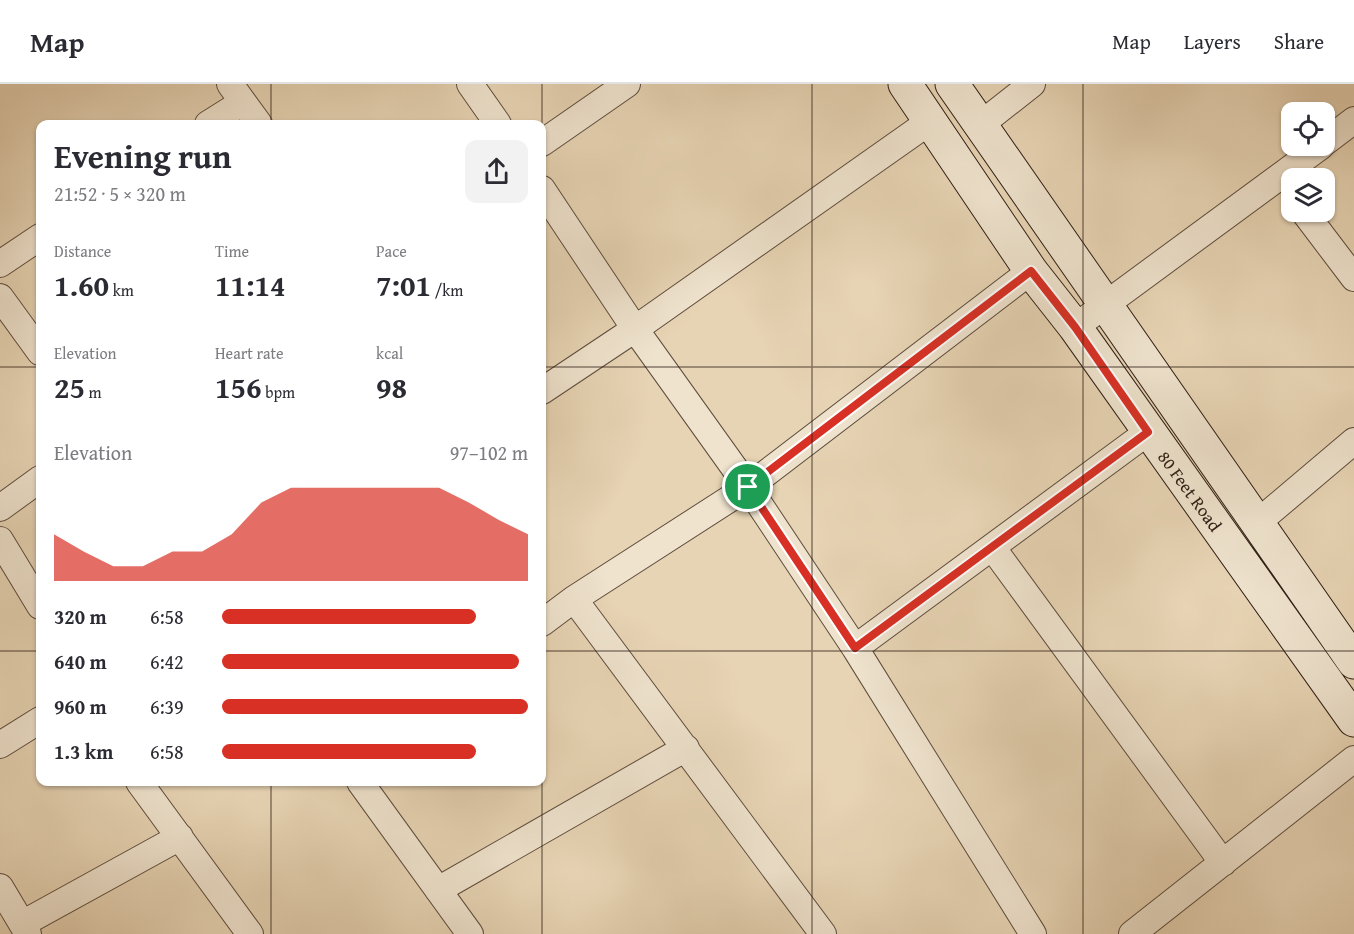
<!DOCTYPE html>
<html lang="en">
<head>
<meta charset="utf-8">
<style>
	body { margin:0; font-family:"Gentium Book Plus",serif; background:#f2f2f3; color:#2b2b33; height:100vh; display:flex; flex-direction:column; font-size:22px; white-space:nowrap }
	* { box-sizing:border-box; margin:0 }
	p { font-size:20px; color:#7c7c81 }
	.icon { flex:none; width:33px; height:33px; fill:none; stroke:currentColor; stroke-width:2; stroke-linecap:round; stroke-linejoin:round }
	.map { position:relative; flex:1; overflow:hidden }
	.panel { position:absolute; left:36px; top:36px; width:510px; height:666px; display:flex; flex-direction:column; background:#fff; border-radius:12px; box-shadow:0 2px 4px #0004 }
	.panel>* { flex:none }
	.controls { position:absolute; left:1281px; top:18px; display:grid; gap:12px }
	.controls a { display:grid; place-items:center; width:54px; height:54px; border-radius:12px; background:#fff; box-shadow:0 2px 4px #0004; font-size:30px }
	.pin { position:absolute; display:grid; place-items:center; width:51px; height:51px; color:#fff; margin:-26px; border:3px solid #fff; border-radius:50%; box-shadow:0 2px 6px #0007 }
	.round { display:grid; place-items:center; flex:none; width:63px; height:63px; border-radius:12px; background:#f2f2f3 }
	.headline { display:flex; align-items:center; justify-content:space-between; height:102px; padding:0 18px }
	h1 { font-size:33px; font-weight:600; line-height:45px }
	.figures { display:grid; grid-template-columns:repeat(3,1fr); gap:9px; height:102px; padding:6px 18px }
	.figures div { display:grid; align-content:center }
	.figures b { font-size:30px; font-weight:600 }
	.figures small { font-size:16px; font-weight:400 }
	.figures p { font-size:16px }
	.chart { height:168px; padding:12px 18px }
	.chart p { display:flex; justify-content:space-between }
	.chart svg { width:100%; height:108px; margin-top:6px; fill:#d93025; opacity:.7 }
	ul { padding:0 18px; list-style:none; font-size:20px }
	li { display:grid; grid-template-columns:96px 72px 1fr; align-items:center; height:45px }
	li i { height:15px; border-radius:8px; background:#d93025 }
	header { display:flex; align-items:center; gap:36px; box-sizing:border-box; height:84px; padding:0 30px; background:#fff; border-bottom:2px solid #e1e1e2 }
	header strong { font-size:28px }
	nav { display:flex; gap:33px; margin-inline-start:auto; font-size:21px }
	.map>svg:first-child { display:block }
	.lines { fill:none; stroke-linecap:round; stroke-linejoin:round }
	.street-casing { stroke:#5e4c3d; stroke-width:28 }
	.secondary-casing { stroke:#301f15; stroke-width:35 }
	.street { stroke:#efe3ce; stroke-width:26 }
	.secondary { stroke:#efe3ce; stroke-width:33 }
	.route-casing { stroke:#fff; stroke-width:12 }
	.route { stroke:#d93025; stroke-width:8 }
	.grid { fill:none; stroke:#301f15; stroke-width:1.5; stroke-opacity:0.55 }
	.labels { text-anchor:middle; dominant-baseline:central; stroke-width:5; stroke-linejoin:round; paint-order:stroke }
	.street-label { font-size:18px; fill:#301f15; stroke:#efe3ce }
</style>
</head>
<body>
<header>
<strong>Map</strong>
<nav><a>Map</a><a>Layers</a><a>Share</a></nav>
</header>
<div class="map">
<svg width="1354" height="850" viewBox="0 0 1354 850">
	<rect width="100%" height="100%" fill="#e7d4b4"/>
	<filter id="stains"><feTurbulence type="fractalNoise" baseFrequency=".00333" numOctaves="4"/><feColorMatrix values="0 0 0 0 .2 0 0 0 0 .09 0 0 0 0 .02 0 0 0 .5 -.17"/></filter>
	<radialGradient id="worn" r=".72"><stop offset=".6" stop-color="#630" stop-opacity="0"/><stop offset="1" stop-color="#630" stop-opacity=".3"/></radialGradient>
	<g class="lines">
		<g class="street-casing">
			<path id="street" d="M230 0 259 40
				M470 0 498 40
				M208 40 243 18
				M980 41 1032 0
				M542 59 627 0
				M1324 59 1354 36
				M542 105 635 245 929 38
				M1304 128 1354 194
				M0 180 40 153
				M0 213 40 268
				M1075 243 1321 62
				M542 307 635 245 748 403 1031 187
				M0 424 40 395
				M1257 439 1354 357
				M0 456 40 522
				M992 463 1223 779
				M574 515 748 403 855 564 1033 850
				M542 539 574 515 823 850
				M855 564 1148 348
				M0 661 40 636
				M139 698 250 850
				M360 698 470 850
				M0 803 28 850
				M438 806 686 664
				M22 840 180 753
				M1132 850 1354 675"/>
		</g>
		<g class="secondary-casing">
			<path id="secondary" d="M905 0 1031 187 1075 243 1354 636
				M952 0 1354 578"/>
		</g>
		<use href="#street" class="street"/>
		<use href="#secondary" class="secondary"/>
	</g>
	<g class="lines">
		<g class="route-casing">
			<path id="route" d="M1031 187 1075 243 1148 348 855 564 748 403Z"/>
		</g>
		<use href="#route" class="route"/>
	</g>
	<path class="grid" d="M271 0V40M542 0V850M812 0V850M1083 0V850M0 283H40M542 283H1354M0 567H40M542 567H1354M271 698V850"/>
	<g class="labels">
		<g class="street-label">
			<text transform="translate(1190 407) rotate(54)">80 Feet Road</text>
		</g>
	</g>
	<rect width="100%" height="100%" filter="url(#stains)"/>
	<rect width="100%" height="100%" fill="url(#worn)"/>
</svg>
<div class="controls">
<a><svg class="icon" aria-label="locate" viewBox="0 0 24 24"><circle cx="12" cy="12" r="6"/><path d="M12 2v4M12 18v4M2 12h4M18 12h4"/></svg></a>
<a><svg class="icon" aria-label="layers" viewBox="0 0 24 24"><path d="M12 4l9 5-9 5-9-5zM3 14l9 5 9-5"/></svg></a>
</div>
<div class="pin" style="left:748px;top:403px;background:#1e9e55"><svg class="icon" aria-label="arrive" viewBox="0 0 24 24"><path d="M6 21V4h12l-3 4 3 4H6"/></svg></div>
<section class="panel">
<div class="headline"><div><h1>Evening run</h1><p>21:52 · 5 × 320 m</p></div><a class="round"><svg class="icon" aria-label="share" viewBox="0 0 24 24"><path d="M12 15V3M7 8l5-5 5 5M5 13v7h14v-7"/></svg></a></div>
<div class="figures">
<div><p>Distance</p><b>1.60<small> km</small></b></div>
<div><p>Time</p><b>11:14</b></div>
<div><p>Pace</p><b>7:01<small> /km</small></b></div>
</div>
<div class="figures">
<div><p>Elevation</p><b>25<small> m</small></b></div>
<div><p>Heart rate</p><b>156<small> bpm</small></b></div>
<div><p>kcal</p><b>98</b></div>
</div>
<div class="chart"><p><span>Elevation</span>97–102 m</p>
<svg viewBox="0 0 160 44" preserveAspectRatio="none"><path d="M0 44V25L10 32L20 38L30 38L40 32L50 32L60 25L70 12L80 6L90 6L100 6L110 6L120 6L130 6L140 12L150 19L160 25V44z"/></svg>
</div>
<ul>
<li><b>320 m</b>6:58<i style="width:83%"></i></li>
<li><b>640 m</b>6:42<i style="width:97%"></i></li>
<li><b>960 m</b>6:39<i style="width:100%"></i></li>
<li><b>1.3 km</b>6:58<i style="width:83%"></i></li>
</ul>
</section>
</div>
</body>
</html>
